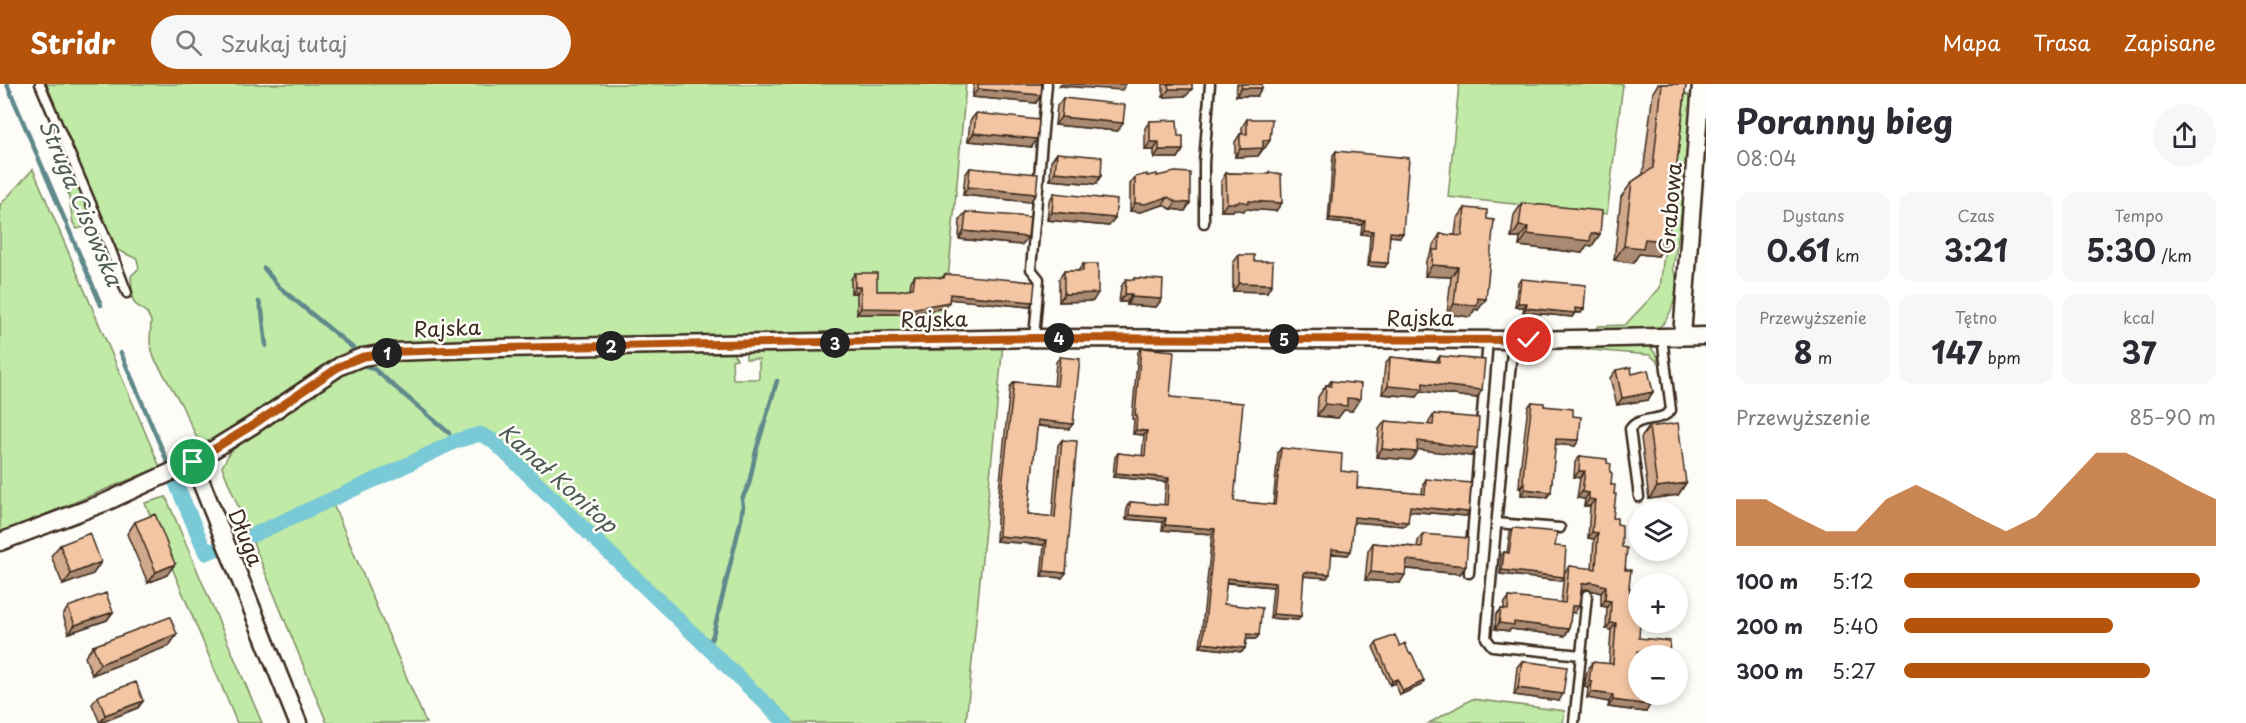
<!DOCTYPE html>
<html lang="pl">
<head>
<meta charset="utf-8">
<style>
	body { margin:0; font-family:"Playpen Sans",sans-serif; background:#f7f7f7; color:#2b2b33; height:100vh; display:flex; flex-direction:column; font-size:22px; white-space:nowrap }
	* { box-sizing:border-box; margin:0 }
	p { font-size:20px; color:#7c7c81 }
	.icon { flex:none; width:33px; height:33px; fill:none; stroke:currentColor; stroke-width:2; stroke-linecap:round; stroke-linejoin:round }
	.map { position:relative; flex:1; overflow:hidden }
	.sheet { display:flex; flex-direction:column; background:#fff; width:540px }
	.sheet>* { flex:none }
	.fabs { position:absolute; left:1628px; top:417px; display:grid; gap:12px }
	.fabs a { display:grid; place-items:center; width:60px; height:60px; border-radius:50%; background:#fff; box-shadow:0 3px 9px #0003; font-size:30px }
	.pin { position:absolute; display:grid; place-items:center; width:51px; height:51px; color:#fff; margin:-26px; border:3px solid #fff; border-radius:50%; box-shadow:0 2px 6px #0007 }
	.km { position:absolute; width:30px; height:30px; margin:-15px; border-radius:50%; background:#222; color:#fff; font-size:16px; line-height:30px; text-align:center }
	.round { display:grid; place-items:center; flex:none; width:63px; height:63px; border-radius:32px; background:#f7f7f7 }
	.overview { display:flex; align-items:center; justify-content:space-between; height:102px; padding:0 30px }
	h1 { font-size:33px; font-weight:700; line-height:45px }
	.figures { display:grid; grid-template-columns:repeat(3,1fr); gap:9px; height:102px; padding:6px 30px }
	.figures div { display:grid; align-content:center; border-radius:15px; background:#f7f7f7; text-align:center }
	.figures b { font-size:30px; font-weight:700 }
	.figures small { font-size:16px; font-weight:400 }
	.figures p { font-size:16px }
	.chart { height:168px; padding:12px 30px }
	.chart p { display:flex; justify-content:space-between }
	.chart svg { width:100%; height:108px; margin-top:6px; fill:#b45309; opacity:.7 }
	ul { padding:0 30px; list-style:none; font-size:20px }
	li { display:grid; grid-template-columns:96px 72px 1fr; align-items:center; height:45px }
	li i { height:15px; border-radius:8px; background:#b45309 }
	header { display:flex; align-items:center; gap:36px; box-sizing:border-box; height:84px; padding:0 30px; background:#b45309; color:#fff }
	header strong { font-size:28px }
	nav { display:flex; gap:33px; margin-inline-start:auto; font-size:21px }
	.search { width:420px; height:54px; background:#f7f7f7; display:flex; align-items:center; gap:15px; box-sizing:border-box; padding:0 21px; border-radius:33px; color:#7c7c81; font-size:22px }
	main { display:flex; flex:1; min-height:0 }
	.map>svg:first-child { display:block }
	.green { fill:#c0eaa6; stroke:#7e8a62; stroke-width:1.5 }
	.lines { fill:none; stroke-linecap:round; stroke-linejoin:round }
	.stream { stroke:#61898c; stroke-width:4.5 }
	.canal { stroke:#7ac9d6; stroke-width:15 }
	.service-casing { stroke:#3b2a1e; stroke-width:13 }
	.minor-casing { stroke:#3b2a1e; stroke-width:21 }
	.service { stroke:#fdfcf7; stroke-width:8 }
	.minor { stroke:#fdfcf7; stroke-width:16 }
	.wall { fill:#d1a98c; stroke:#3b2a1e; stroke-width:1.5 }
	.shaded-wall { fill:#aa8a72; stroke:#3b2a1e; stroke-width:1.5 }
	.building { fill:#f3c5a3; stroke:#3b2a1e; stroke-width:1.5 }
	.route-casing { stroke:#fff; stroke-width:12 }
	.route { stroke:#b45309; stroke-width:8 }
	.labels { text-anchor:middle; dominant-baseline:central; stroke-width:5; stroke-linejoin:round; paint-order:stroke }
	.street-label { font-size:21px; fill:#3b2a1e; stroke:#fdfcf7 }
	.water-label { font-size:22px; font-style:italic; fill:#4e5a55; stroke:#fdfcf7 }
</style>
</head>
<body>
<header>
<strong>Stridr</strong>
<div class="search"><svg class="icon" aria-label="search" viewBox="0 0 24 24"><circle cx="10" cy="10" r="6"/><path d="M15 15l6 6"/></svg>Szukaj tutaj</div>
<nav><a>Mapa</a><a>Trasa</a><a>Zapisane</a></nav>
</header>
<main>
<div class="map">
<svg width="1706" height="639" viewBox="0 0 1706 639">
	<rect width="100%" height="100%" fill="#fdfcf7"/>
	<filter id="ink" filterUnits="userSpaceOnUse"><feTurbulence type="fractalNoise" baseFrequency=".0167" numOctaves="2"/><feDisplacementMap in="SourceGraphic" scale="12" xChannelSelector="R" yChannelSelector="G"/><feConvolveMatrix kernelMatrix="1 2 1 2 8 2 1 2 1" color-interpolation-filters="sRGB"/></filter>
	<g filter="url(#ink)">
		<path class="green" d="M44 0H966L943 250H770L605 257 413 258 387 260 349 267 347 272 210 359 197 354 180 318 154 274 150 259 151 237 147 229 135 220 130 209 132 207 131 192 139 184 137 175 113 164 95 136 93 141 77 145 73 139 67 101 61 84 63 76 58 56 64 46Z
			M1459 0H1623L1607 130 1448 113Z
			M1683 8 1690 12 1692 17V31L1684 116 1673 185C1682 199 1672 235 1658 244L1594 246 1598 242 1625 241 1660 204Z
			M33 85 160 383 0 449V121Z
			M1003 260 966 639H792L495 352 481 346 462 351 330 413 426 639H327L222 383 230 368 290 322 340 290 364 280 383 274 732 268 737 275 732 276 733 295H759V275H746V267L972 266Z
			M1649 261 1658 273V278L1650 271 1592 266 1526 265Z
			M166 413 262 639H237L145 419Z
			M1472 615 1565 627 1563 639H1429Z"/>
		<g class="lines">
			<path class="stream" d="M7 0 101 221
				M264 184 279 203 353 264
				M259 218 262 227 266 262
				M121 269 167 377
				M366 283 374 285 449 349
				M707 564 713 551 741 436 743 422 742 415 749 400 756 367 777 297"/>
			<path class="canal" d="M175 397 206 469 216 465
				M253 451 392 388 456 357 480 350 492 356 786 639"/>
			<g class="service-casing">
				<path id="service" d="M40 0 110 164 127 209
					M1204 139V79L1210 0
					M1034 254 1039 195 1031 185 1047 0
					M1513 256 1486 554 1492 562 1581 571 1574 639
					M1639 413 1630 345C1639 331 1662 339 1671 326L1662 253
					M1496 439 1560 444
					M1469 489 1488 256
					M1581 571 1587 511"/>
			</g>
			<g class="minor-casing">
				<path id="minor" d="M1682 252 1701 0
					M193 378 298 639
					M0 458 106 418 193 378 253 341 340 282 362 273 393 268 501 264 1034 254 1529 256 1706 252"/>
			</g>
			<use href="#service" class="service"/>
			<use href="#minor" class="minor"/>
		</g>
		<path class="wall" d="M974 0H1042L1041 11 1036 19 972 13Z
			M1163 0H1192L1186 12 1163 13Z
			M1237 0H1262L1257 12H1236Z
			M1658 0H1686L1668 157 1658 172 1639 170 1633 179 1614 176 1621 113 1632 98 1643 90 1653 8Z
			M1063 14 1118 47 1055 41 1057 22Z
			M976 29 1032 63 968 57 970 37Z
			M1247 35 1270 56 1258 72 1235 73V58L1240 50H1242V43Z
			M1150 37 1178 52 1183 66 1178 74H1154V66H1145V44Z
			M1336 67 1403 149 1400 153 1390 152 1385 183 1368 182 1370 151 1361 150 1362 141 1328 138 1333 71Z
			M1057 69 1096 100 1050 96 1051 77Z
			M970 84 1036 110 1030 118 963 111 965 91Z
			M1269 88 1276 127 1245 125 1244 127 1234 125 1233 127H1221V97L1226 89 1268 90Z
			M1157 92 1190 119 1185 127 1171 125 1163 121 1140 128 1130 127V100L1135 93Z
			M1054 109 1109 142 1047 136 1049 117Z
			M1522 119 1600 150 1592 162 1587 161 1582 169 1519 162 1520 154H1511L1514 131Z
			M1465 124 1478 226 1475 225 1470 233 1447 230 1451 193 1425 192 1426 177 1432 167 1433 161 1440 150 1455 151 1457 135Z
			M966 128 1022 161 959 155 960 135Z
			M1239 171 1254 177 1267 208 1233 207V179Z
			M1083 180 1093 217 1059 218V195L1064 187H1078Z
			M855 189 877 207H896L910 205 911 197 915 191 942 194 945 190 1033 218 1029 223 949 215 945 224 907 230H857V209H851V195Z
			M1135 194 1162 215 1156 223 1127 221V218H1119L1121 203 1126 195 1133 196Z
			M1521 195 1584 225 1581 229H1575L1572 233 1523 228 1524 223H1515L1518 198Z
			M1141 264 1170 313 1234 417 1273 421 1278 368 1281 364 1341 387 1357 404 1422 410 1423 400 1426 395 1469 428 1466 432 1409 427 1405 442 1354 438 1348 471 1331 470 1327 494 1304 492 1298 536 1270 534 1273 503 1226 499 1224 520 1259 551 1256 555H1247L1245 564 1242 568 1200 563 1212 450 1162 446 1163 438 1126 435 1127 422 1130 418 1164 421 1166 398 1113 393 1115 373 1118 369 1142 372 1144 351 1133 350 1134 335H1132L1138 268Z
			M1440 272 1477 314 1421 307 1417 313 1382 310 1385 281 1390 273 1436 277Z
			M1060 273 1069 345 1037 342 1028 430 1052 433 1058 361 1062 356V494L1041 492 1044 461 996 457 998 416 1010 303 1014 298 1054 302 1056 278Z
			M1616 286 1632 290 1648 316 1617 321 1610 294Z
			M1331 297 1352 327 1344 326 1338 334 1317 332 1318 313 1326 301H1328Z
			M1532 318 1573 332 1579 356 1575 362 1555 360 1551 408 1547 413 1521 411V404H1519L1520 387 1528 323Z
			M1434 330 1471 372 1417 365 1411 376 1376 373 1379 345 1385 337 1428 341 1429 338Z
			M1649 343 1686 399 1678 411 1649 415 1641 354Z
			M1580 372 1607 379 1610 388 1611 401 1614 410 1613 434 1617 440 1635 531 1637 573 1634 589 1646 628 1608 623 1609 618 1587 614 1588 604 1584 603 1588 585 1592 578 1609 580 1611 546 1606 545 1607 523 1601 522V509L1587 505 1581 506 1575 529 1571 528 1569 545 1565 552 1511 545 1509 547 1495 545 1496 531 1501 525H1504V520L1509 513 1561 519 1564 489 1569 482 1592 485 1594 455 1588 454 1590 422H1584L1585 415 1577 414 1580 394 1574 393 1575 378Z
			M135 438 167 491 148 499 127 450Z
			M1513 444 1555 462 1564 493 1561 497 1500 490 1501 472 1504 468 1507 469 1510 448Z
			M1423 450 1466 482 1460 490 1406 485 1400 499 1365 496 1368 467 1373 459 1417 463 1418 457Z
			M60 461 101 478 93 490 63 501 51 472Z
			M68 523 113 528 107 536 69 549 63 531Z
			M177 550 169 562 92 591 85 573 93 562Z
			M1376 559 1400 562 1422 601 1400 611 1395 599 1390 601 1373 563Z
			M1522 577 1559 617 1514 611 1517 583Z
			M98 612 143 617 138 624 100 639 92 620Z"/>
		<path class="shaded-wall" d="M1060 0H1126L1122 6 1059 2Z
			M1241 4H1262L1257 12H1236Z
			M978 5 1041 11 1036 19 972 13Z
			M1169 5H1192L1186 12 1163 13Z
			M1061 33 1123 39 1118 47 1055 41Z
			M974 49 1037 55 1032 63 968 57Z
			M1263 56H1270L1265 64H1258Z
			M1150 58H1159L1154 66H1145Z
			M1263 64 1258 72 1235 73 1240 65Z
			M1159 66H1183L1178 74H1154Z
			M1055 88 1101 92 1096 100 1050 96Z
			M968 103 1036 110 1030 118 963 111Z
			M1168 113 1163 121 1140 128 1130 127 1135 119Z
			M1239 117H1249L1282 119 1276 127 1245 125 1244 127 1234 125 1233 127H1221L1227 119Z
			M1176 118 1190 119 1185 127 1171 125Z
			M1052 128 1115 134 1109 142 1047 136Z
			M1330 134 1365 137 1362 141 1328 138Z
			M1519 142 1528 143 1520 154H1511Z
			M1364 146 1373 147 1370 151 1361 150Z
			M964 147 1028 153 1022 161 959 155Z
			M1390 148 1403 149 1400 153 1387 152Z
			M1527 150H1600L1592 162 1587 161 1582 169 1519 162Z
			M1645 155 1668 157 1658 172 1639 170 1633 179 1614 176 1624 162Z
			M1370 178 1388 179 1385 183 1368 182Z
			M1432 181 1458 183 1451 193 1425 192Z
			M1239 199 1272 200 1267 208 1233 207Z
			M855 203H861L857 209H851Z
			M1098 209 1093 217 1059 218 1064 210Z
			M950 210 1033 218 1029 223 946 215Z
			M1125 210H1132L1127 218H1119Z
			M1132 213 1162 215 1156 223 1127 221Z
			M1478 214 1486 215 1478 226 1475 225 1470 233 1447 230 1454 220Z
			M949 218 945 224 907 230H857L861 224Z
			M1518 219H1527L1524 223H1515Z
			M1526 224 1575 229 1572 233 1523 228Z
			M1575 224 1584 225 1581 229 1573 228Z
			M1423 299 1482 306 1477 314 1421 307 1417 313 1382 310 1388 302Z
			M1653 308 1648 316 1617 321 1622 314Z
			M1347 314 1360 315 1352 327 1344 326 1338 334 1317 332 1325 320Z
			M1038 336 1073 340 1069 345 1034 341Z
			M1136 346 1147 347 1144 351 1133 350Z
			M1556 355 1579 356 1575 362 1552 360Z
			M1418 357 1477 364 1471 372 1412 365Z
			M1382 365 1417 368 1411 376 1376 373Z
			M1579 387H1585L1580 394 1574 393Z
			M1116 389 1169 394 1166 398 1113 393Z
			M1523 399H1525L1521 404H1519Z
			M1686 399 1678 411 1649 415 1657 403Z
			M1525 405 1551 408 1547 413 1521 411Z
			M1582 408 1589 409 1585 415 1577 414Z
			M1589 415 1595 416 1590 422H1584Z
			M1410 422 1469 428 1466 432 1407 427Z
			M1129 431 1166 434 1163 438 1126 435Z
			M1354 433 1408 438 1405 442 1351 438Z
			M1165 441 1215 445 1212 450 1162 446Z
			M1592 448 1598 449 1594 455 1588 454Z
			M999 452 1047 456 1044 461 996 457Z
			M1332 465 1351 467 1348 471 1329 469Z
			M1407 476 1466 482 1460 490 1401 484Z
			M101 478 93 490 63 501 71 490Z
			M175 480 167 491 148 499 156 488Z
			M1502 486 1564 493 1561 497 1500 490Z
			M1044 487 1066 489 1062 494 1041 492Z
			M1304 488 1330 490 1327 494 1301 492Z
			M1371 488 1405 491 1400 499 1365 496Z
			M1227 494 1276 499 1273 503 1224 498Z
			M1592 498 1606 502 1601 509 1587 505 1577 506 1582 500Z
			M1605 516 1611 517 1607 523 1601 522Z
			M1572 522H1579L1575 529 1568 528Z
			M113 528 107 536 69 549 75 541Z
			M1273 530 1301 532 1298 536 1270 534Z
			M1514 538 1569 545 1565 552 1511 545 1509 547 1495 545 1499 539Z
			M1610 539H1616L1611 546 1606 545Z
			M177 550 169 562 92 591 100 580Z
			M1247 550 1259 551 1256 555H1244Z
			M1203 559 1245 564 1242 568 1200 563Z
			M1638 567 1669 569 1667 572H1638V573H1633Z
			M1397 595 1395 599 1390 601 1392 597Z
			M1424 597 1422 601 1400 611 1403 607Z
			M1589 597 1592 598 1588 604 1584 603Z
			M1518 604 1563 610 1559 617 1514 611Z
			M1591 608 1613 611 1609 618 1587 614Z
			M1613 616 1650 621 1646 628 1608 623Z
			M143 617 138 624 100 639 105 631Z"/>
		<path class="building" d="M978 0H1042L1041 11 978 5Z
			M1168 0H1192V5H1169Z
			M1242 0H1262V4H1241Z
			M1662 0H1686L1668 157 1645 155 1643 164 1624 162 1632 98 1653 84Z
			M1063 14 1125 21 1123 39 1061 33Z
			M976 29 1039 36 1037 55 974 49Z
			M1247 35H1272L1270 56H1263V64L1240 65V50H1247Z
			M1177 36 1178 52H1183V66H1159V58H1150V37Z
			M1336 67 1409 74 1403 149 1390 148 1388 179 1370 178 1373 147 1364 146 1365 137 1330 134Z
			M1057 69 1102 73 1101 92 1055 88Z
			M970 84 1038 90 1036 110 968 103Z
			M1175 88 1190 89V119L1176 118 1168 113 1145 120 1135 119V93L1147 90V92L1157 90V92Z
			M1269 88 1281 90 1282 119 1249 117V119L1239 117 1238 119H1227L1226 89 1269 90Z
			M1054 109 1117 116 1115 134 1052 128Z
			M1522 119 1602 127 1600 150H1591L1590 157 1527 150 1528 143 1519 142Z
			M1465 124 1487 126V135L1494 136 1486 215 1478 214 1477 222 1454 220 1458 183 1432 181 1433 166H1439L1440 150 1462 152Z
			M966 128 1030 133 1028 153 964 147Z
			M1239 171H1254V177H1273L1272 200 1239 199Z
			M1083 180H1098V209L1064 210V187H1083Z
			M855 189H877V207H896L913 204 915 191 944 194 945 190 1035 198 1033 218 950 210 949 218 911 225 861 224V203H855Z
			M1135 194 1163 196 1162 215 1132 213V210H1125L1126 195 1134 196Z
			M1521 195 1586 201 1584 225 1575 224V229L1526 224 1527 219H1518Z
			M1141 264 1174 267 1170 313 1243 319 1234 417 1275 421 1281 364 1342 370 1341 387 1358 389 1357 404 1425 410 1426 395 1471 399 1469 428 1410 422 1408 438 1354 433 1351 467 1332 465 1330 490 1304 488 1301 532 1273 530 1276 499 1227 494 1224 520 1262 524 1259 551 1247 550 1245 564 1203 559 1215 445 1165 441 1166 434 1129 431 1130 418 1167 421 1169 394 1116 389 1118 369 1145 372 1147 347 1136 346 1137 331H1135Z
			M1440 272 1485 276 1482 306 1423 299V305L1388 302 1390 273 1439 278Z
			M1060 273 1080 275 1073 340 1038 336 1028 430 1055 433 1062 356 1077 357 1066 489 1044 487 1047 456 999 452 1001 411 1014 298 1057 302Z
			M1631 283 1632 290 1648 286 1653 308 1622 314 1616 286Z
			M1331 297 1361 300 1360 315 1347 314V322L1325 320 1326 301 1331 302Z
			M1532 318 1544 319V322L1573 325V332L1581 333 1579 356 1556 355 1551 408 1525 405V399H1523L1524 381Z
			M1434 330 1479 334 1477 364 1418 357 1417 368 1382 365 1385 337 1433 341Z
			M1678 339 1686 399 1657 403 1649 343Z
			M1580 372 1607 375V379L1611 380 1610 388 1612 389 1611 401H1615L1614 410H1616L1613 434H1617V440L1622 441V463L1627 464 1625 486H1631L1629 502 1630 508 1636 509 1635 531 1638 532V538H1640L1639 554 1670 557 1669 569 1638 567 1634 589H1638V610H1652L1650 621 1613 616V611L1591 608 1592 598 1589 597 1592 578 1613 580 1616 539H1610L1611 517 1605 516 1606 502 1592 498 1582 500 1579 522H1572L1569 545 1514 538V541L1499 539 1501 525 1508 526 1509 513 1565 519 1569 482 1596 485 1598 449 1592 448 1595 416 1589 415V409L1582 408 1585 387H1579Z
			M155 430 175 480 156 488 135 438Z
			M1513 444 1557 448 1555 462 1566 463 1564 493 1502 486 1504 468 1509 469Z
			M90 449 101 478 71 490 60 461Z
			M1423 450 1468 454 1466 482 1407 476 1405 491 1371 488 1373 459 1422 464Z
			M106 509 113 528 75 541 68 523Z
			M170 533 177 550 100 580 93 562Z
			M1395 551 1400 562 1405 559 1409 569 1412 570 1424 597 1403 607 1397 595 1392 597 1376 559Z
			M1522 577 1567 583 1563 610 1518 604Z
			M136 598 143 617 105 631 98 612Z"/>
	</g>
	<g class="lines" filter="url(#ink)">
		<g class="route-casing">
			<path id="route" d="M193 378 253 341 340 282 362 273 393 268 501 264 1034 254 1529 256"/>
		</g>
		<use href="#route" class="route"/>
	</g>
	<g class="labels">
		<g class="street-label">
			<text transform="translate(1669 124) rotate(-85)">Grabowa</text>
			<text x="1420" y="233">Rajska</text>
			<text transform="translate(934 234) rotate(-1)">Rajska</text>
			<text transform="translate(447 243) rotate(-2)">Rajska</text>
			<text transform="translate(247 453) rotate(68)">Długa</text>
		</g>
		<g class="water-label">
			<text transform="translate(82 118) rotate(67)">Struga Cisowska</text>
			<text transform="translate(559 393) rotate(42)">Kanał Konitop</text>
		</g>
	</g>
</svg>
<div class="fabs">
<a><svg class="icon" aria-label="layers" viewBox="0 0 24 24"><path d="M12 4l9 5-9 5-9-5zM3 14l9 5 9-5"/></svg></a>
<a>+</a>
<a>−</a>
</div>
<div class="pin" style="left:193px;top:378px;background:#1e9e55"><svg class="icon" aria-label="arrive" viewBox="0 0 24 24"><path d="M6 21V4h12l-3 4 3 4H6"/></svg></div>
<div class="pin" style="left:1529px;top:256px;background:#d93025"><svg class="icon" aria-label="check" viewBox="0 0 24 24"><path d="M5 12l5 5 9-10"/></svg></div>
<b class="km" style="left:387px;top:269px">1</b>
<b class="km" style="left:611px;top:262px">2</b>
<b class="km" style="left:835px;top:259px">3</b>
<b class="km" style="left:1059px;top:254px">4</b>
<b class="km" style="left:1284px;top:255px">5</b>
</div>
<section class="sheet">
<div class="overview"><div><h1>Poranny bieg</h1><p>08:04</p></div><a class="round"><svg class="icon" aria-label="share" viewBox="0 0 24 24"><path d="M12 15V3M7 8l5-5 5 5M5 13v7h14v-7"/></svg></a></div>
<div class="figures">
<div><p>Dystans</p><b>0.61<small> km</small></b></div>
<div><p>Czas</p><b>3:21</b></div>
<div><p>Tempo</p><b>5:30<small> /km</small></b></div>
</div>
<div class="figures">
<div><p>Przewyższenie</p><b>8<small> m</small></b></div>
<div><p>Tętno</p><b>147<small> bpm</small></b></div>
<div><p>kcal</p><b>37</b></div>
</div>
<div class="chart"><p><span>Przewyższenie</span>85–90 m</p>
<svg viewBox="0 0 160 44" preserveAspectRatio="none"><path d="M0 44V25L10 25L20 32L30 38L40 38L50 25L60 19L70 25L80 32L90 38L100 32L110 19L120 6L130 6L140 12L150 19L160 25V44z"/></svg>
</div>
<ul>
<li><b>100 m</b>5:12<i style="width:95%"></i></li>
<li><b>200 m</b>5:40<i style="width:67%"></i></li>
<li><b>300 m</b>5:27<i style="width:79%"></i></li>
</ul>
</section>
</main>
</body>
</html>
